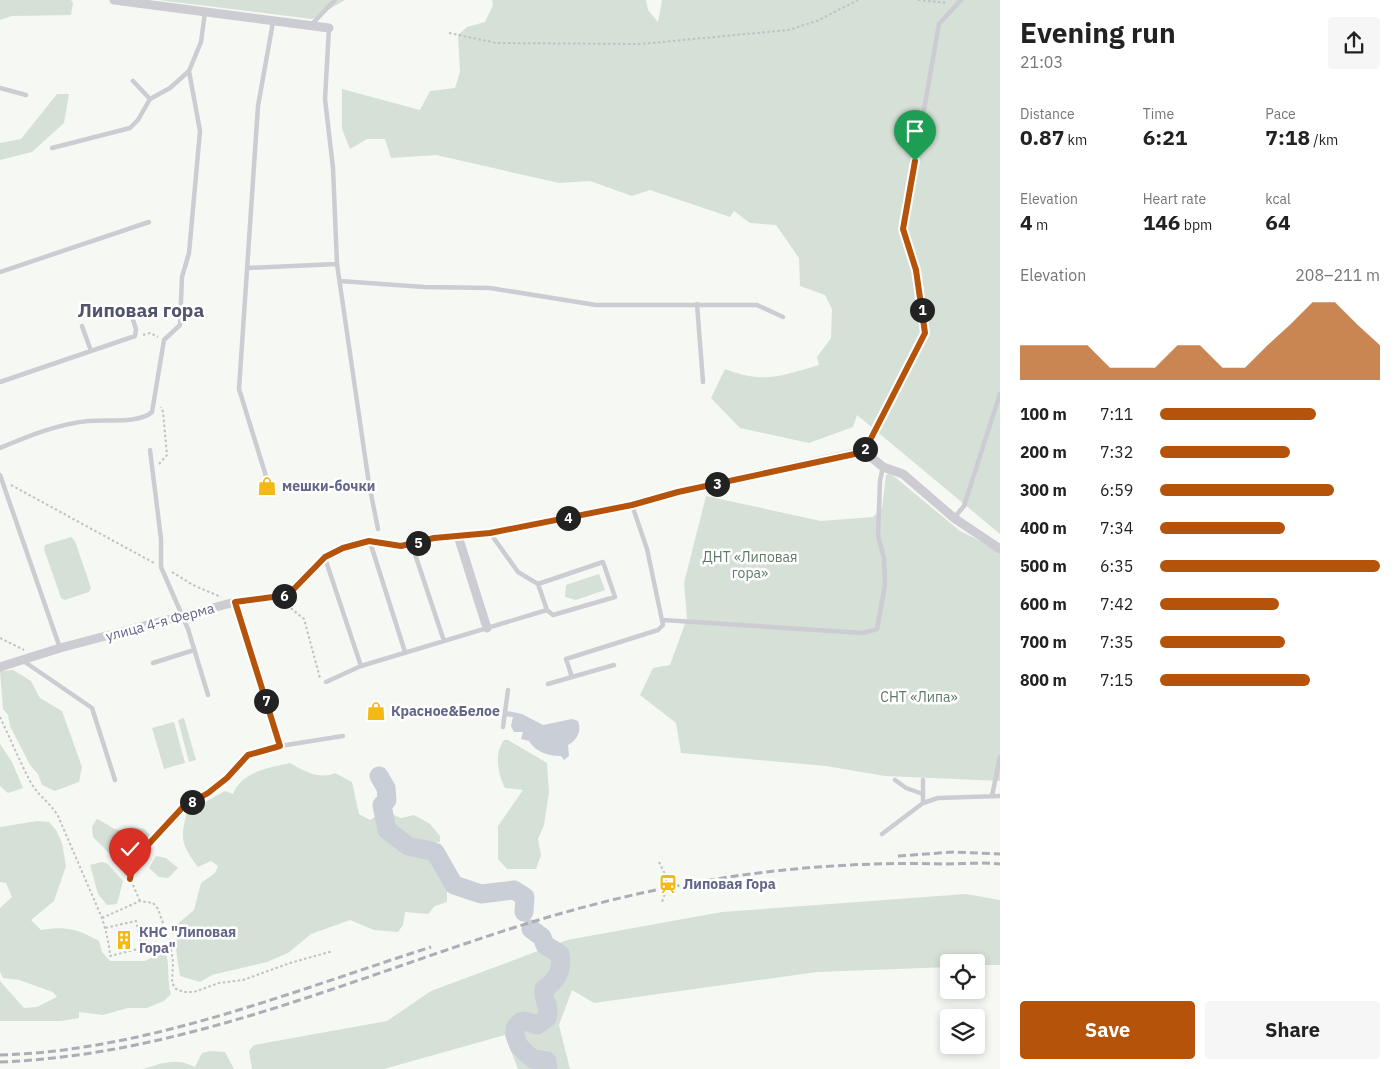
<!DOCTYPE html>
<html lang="en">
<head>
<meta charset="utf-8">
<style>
	body { margin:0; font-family:"IBM Plex Sans",sans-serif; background:#f6f6f6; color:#222; height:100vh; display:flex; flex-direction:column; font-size:19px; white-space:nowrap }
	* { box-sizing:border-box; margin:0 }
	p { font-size:16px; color:#767676 }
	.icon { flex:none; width:28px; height:28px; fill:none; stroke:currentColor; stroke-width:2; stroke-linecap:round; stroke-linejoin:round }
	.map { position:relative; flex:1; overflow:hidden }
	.drawer { display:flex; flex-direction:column; background:#fff; width:400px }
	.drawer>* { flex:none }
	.tools { position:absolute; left:940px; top:954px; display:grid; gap:10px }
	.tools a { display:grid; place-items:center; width:45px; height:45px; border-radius:5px; background:#fff; box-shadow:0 2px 8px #0003; font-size:25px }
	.pin { position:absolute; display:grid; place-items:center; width:42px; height:42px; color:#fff; margin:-51px -21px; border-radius:50% 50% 50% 0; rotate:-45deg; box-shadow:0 0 5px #0007 }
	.pin .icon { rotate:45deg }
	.km { position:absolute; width:25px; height:25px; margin:-12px; border-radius:50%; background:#222; color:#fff; font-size:14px; line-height:25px; text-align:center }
	.round { display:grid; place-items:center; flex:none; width:52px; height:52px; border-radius:5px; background:#f6f6f6 }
	.head { display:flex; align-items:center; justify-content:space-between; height:85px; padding:0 20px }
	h1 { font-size:28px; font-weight:700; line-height:38px }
	.figures { display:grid; grid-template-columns:repeat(3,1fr); gap:8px; height:85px; padding:5px 20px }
	.figures div { display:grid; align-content:center }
	.figures b { font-size:21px; font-weight:700 }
	.figures small { font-size:14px; font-weight:400 }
	.figures p { font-size:14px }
	.chart { height:140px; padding:10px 20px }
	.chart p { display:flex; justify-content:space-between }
	.chart svg { width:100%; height:90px; margin-top:5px; fill:#b45309; opacity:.7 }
	.button { display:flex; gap:10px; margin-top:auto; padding:10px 20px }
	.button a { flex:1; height:58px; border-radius:5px; background:#b45309; color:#fff; font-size:20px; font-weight:700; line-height:58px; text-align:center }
	.button a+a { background:#f6f6f6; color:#222 }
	ul { padding:0 20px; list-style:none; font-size:16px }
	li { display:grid; grid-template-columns:80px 60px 1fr; align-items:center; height:38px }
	li i { height:12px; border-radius:6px; background:#b45309 }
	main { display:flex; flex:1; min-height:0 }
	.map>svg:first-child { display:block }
	.green { fill:#d5e0d7 }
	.water { fill:#caced7 }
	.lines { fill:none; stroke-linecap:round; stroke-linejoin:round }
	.river { stroke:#caced7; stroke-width:19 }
	.path { stroke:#c0c1c5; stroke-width:2; stroke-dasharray:2.5 2.5; stroke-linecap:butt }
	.lane { stroke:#ccccd2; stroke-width:4.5 }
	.street { stroke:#ccccd2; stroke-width:9 }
	.rail { stroke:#adadb7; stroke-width:3; stroke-dasharray:8 4; stroke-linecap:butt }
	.route-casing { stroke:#fff; stroke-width:10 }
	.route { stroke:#b45309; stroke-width:6 }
	.labels { text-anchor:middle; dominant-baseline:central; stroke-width:5; stroke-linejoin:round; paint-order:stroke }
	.poi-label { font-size:14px; font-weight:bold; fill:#646689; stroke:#fff; text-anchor:start }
	.park-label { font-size:14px; fill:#5f7a66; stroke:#fff }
	.street-label { font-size:14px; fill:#646689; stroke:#fff }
	.district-label { font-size:19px; font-weight:bold; fill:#52546d; stroke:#fff }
</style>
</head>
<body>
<main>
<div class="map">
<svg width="1000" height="1069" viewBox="0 0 1000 1069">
	<rect width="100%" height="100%" fill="#f6f8f4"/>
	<path class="green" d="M0 0H71L73 3 71 15 12 16 0 20Z
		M158 0H345L312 19Z
		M492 0H646L648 10 658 22 662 0H1000V534L857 415 853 427 809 443 740 428 711 398 725 369C764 384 781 376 819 365L817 357 831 338 832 309 825 295 800 286 799 258 776 225 750 223 734 211 730 217 650 190 632 196 590 181 559 183 436 155 391 158 385 139H367L350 149 342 129V89L420 110 430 91 455 88 460 72 458 35 467 27 485 22 493 5Z
		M57 94H69L64 123 32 152 0 160V143L21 139Z
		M890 473 960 531 1000 551V781L885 776 826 766 681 753 676 723 640 695 653 668 670 665 687 618 684 583 706 496 821 521 873 517 882 508 886 475Z
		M71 537 75 541 91 588 89 592 65 600 61 598 44 549 45 545Z
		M599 574 605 590 576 600 565 597 566 585Z
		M13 670 31 681 40 698 62 711 82 767 79 782 55 791 42 785 38 774 30 765 10 726 8 715 3 709 0 671Z
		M184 718 196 760 189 762 178 720Z
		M174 722 185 763 164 769 152 728Z
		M504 740H508L547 763 549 792 544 825 538 839 541 855 536 869H507L498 859V826L523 790 505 788C498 775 494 753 504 740Z
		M0 744 12 762 23 788 8 793 0 786Z
		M290 763C304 771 319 780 335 773L352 782 359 814 370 820 384 811 401 818 414 815 430 824 440 836V842L415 844C420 851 426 851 431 857 439 864 439 874 447 882V902L435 906 428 914 405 912 403 925 398 932 374 930 350 920 311 934 288 953 267 962 212 975 200 982 180 976 175 943V926L194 910 201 883 215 873 218 866 211 861 198 867C181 844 180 839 187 812L225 791 233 794C242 771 269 768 290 763Z
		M97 819C111 825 117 836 132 827L144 829 150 835 142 847 127 858 109 853 93 837 92 827Z
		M37 821 49 822 56 830 62 843 66 866 54 901 31 920 41 930C66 926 77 929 99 941L102 952 110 961H145L155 956 161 945C172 957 166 979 171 994L164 1001 147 1008H128L103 1015 79 1012V1018L61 1021H0V981L24 1008 37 1007 57 997 53 992 19 980 3 978 0 972V908L12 897 6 883 0 882V827Z
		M156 856 166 858 178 868 168 878 159 877 149 868Z
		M102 862 108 864 123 881 117 904 107 905 98 894 90 865Z
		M966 894 1000 900V965H976V962H949V967L817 972 594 1003 572 990 559 1025 570 1069H518L505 1035 384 1069H252L249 1051 254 1045 387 1021 431 991 567 940 722 912Z
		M210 1051 225 1052 234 1069H143C162 1063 177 1057 195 1067L202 1053Z"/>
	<path class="water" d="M508 711 522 714 543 725 572 719 578 721C582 731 577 740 568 745L569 756 564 760 561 756C549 756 535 752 529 741L521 739 523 732H514L511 726 513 717 504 716Z"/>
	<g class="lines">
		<path class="river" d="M379 776 386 788 387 800 382 805 387 830 408 846 435 852 454 885 481 894 514 890 525 897 524 912
			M531 929 542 937 545 945 560 954C563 969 557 981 544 989 542 1000 551 1005 547 1018L537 1025 525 1021 520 1022 515 1028V1035L519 1046 527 1054 533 1059 547 1061 548 1069"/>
		<path class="path" d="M918 0 947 3
			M449 33 496 43 641 44 788 30 817 21 858 0
			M143 335 150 333 158 337
			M159 464 167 455 163 412 161 407
			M11 485 154 563
			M172 572 193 585 221 597
			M287 605 304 619 320 678
			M0 638 24 650
			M0 717C10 738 19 760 30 781 37 795 50 802 58 816L102 918C106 931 109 943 110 956L142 948 136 921 105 928
			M659 862 667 878 666 881 667 888 662 902
			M140 901C134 887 127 876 133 861L182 808 208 793 227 777 248 755 272 749
			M102 918 140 901 153 903 158 909 170 943 173 962 172 983 176 989 184 992H194L219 983 243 980 290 963 333 951"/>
		<path class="lane" d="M311 25 335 0
			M329 28 325 99 333 168 337 264 369 484 378 529
			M133 81 150 99
			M0 88 26 95
			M52 148 130 128 138 120 150 99 170 88 189 71
			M247 268 337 264
			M0 272 149 222
			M340 281 424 287 490 288 596 305H757L783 317
			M697 304 703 382
			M82 326 91 351
			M0 382 135 336 136 329 131 314
			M0 448C28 436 58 424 88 421 106 419 139 424 152 412L164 340 180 325 182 277 189 253 200 131 189 71 201 42 205 12
			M150 450 161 539V567L188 629 208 695
			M864 451 925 333 916 270 903 229 939 24 961 0
			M0 475 60 648
			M270 489 239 389 258 106 273 22
			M954 518 964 506 1000 394
			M490 533 518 572 538 584 547 610 553 615 615 597 603 562 538 584
			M370 542 405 652
			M412 545 444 641
			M325 558 361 666
			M235 602 280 746 343 736
			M663 620 863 633 877 629 885 585 884 558 878 536 880 481 883 467
			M22 660 92 708 115 780
			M153 663 194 650
			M614 665 572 677 566 659 658 630 663 625 647 549 632 505
			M326 682 361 666 547 610
			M548 684 572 677
			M503 727 508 690
			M895 780 906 788 923 794
			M992 796 1000 757
			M923 803V780
			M882 834 923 803 938 798 1000 796"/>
		<path class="street" d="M114 0 329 28
			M458 536 487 628
			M0 667 60 648 235 602 288 595 325 557 343 548 369 541 401 546 433 538 490 533 632 505 678 492 864 451 883 467 903 474 954 518 1000 549"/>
		<path class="rail" d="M898 856 954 852 1000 854
			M0 1055C146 1051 293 991 431 947
			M0 1062C185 1055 357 976 532 922 665 881 803 860 943 864 962 864 981 862 1000 864"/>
	</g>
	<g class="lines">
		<g class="route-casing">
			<path id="route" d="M130 879 133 861 182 808 208 793 227 778 248 755 280 746 235 602 288 595 325 557 343 548 369 541 401 546 434 538 490 533 632 505 678 492 864 452 925 333 916 270 903 229 915 161"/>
		</g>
		<use href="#route" class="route"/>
	</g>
	<defs>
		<g id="shop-bare" transform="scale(1.5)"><path d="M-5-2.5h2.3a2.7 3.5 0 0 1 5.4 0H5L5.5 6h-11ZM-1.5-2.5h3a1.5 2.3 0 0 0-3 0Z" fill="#f5b917" stroke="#fff" stroke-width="2.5" paint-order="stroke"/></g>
		<g id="station-bare" transform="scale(1.5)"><path d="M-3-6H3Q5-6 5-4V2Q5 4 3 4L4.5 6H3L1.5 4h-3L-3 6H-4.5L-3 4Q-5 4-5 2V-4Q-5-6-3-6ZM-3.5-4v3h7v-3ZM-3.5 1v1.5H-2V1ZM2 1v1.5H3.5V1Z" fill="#f5b917" stroke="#fff" stroke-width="2.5" paint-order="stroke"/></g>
		<g id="building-bare" transform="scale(1.5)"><path d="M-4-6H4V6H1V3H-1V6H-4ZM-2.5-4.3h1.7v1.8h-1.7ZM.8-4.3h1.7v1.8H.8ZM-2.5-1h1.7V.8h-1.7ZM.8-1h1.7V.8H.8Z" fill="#f5b917" stroke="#fff" stroke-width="2.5" paint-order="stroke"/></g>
	</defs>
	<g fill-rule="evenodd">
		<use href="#shop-bare" x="267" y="486"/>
		<use href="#shop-bare" x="376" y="711"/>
		<use href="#station-bare" x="668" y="884"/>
		<use href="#building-bare" x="124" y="940"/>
	</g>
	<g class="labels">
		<g class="poi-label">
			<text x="282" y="486">мешки-бочки</text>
			<text x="391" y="711">Красное&amp;Белое</text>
			<text x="683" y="884">Липовая Гора</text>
			<text x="139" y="932">КНС "Липовая<tspan x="139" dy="16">Гора"</tspan></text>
		</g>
		<g class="park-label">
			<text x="750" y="557">ДНТ «Липовая<tspan x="750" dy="16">гора»</tspan></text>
			<text x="919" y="697">СНТ «Липа»</text>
		</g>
		<g class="street-label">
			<text transform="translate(160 622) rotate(-15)">улица 4-я Ферма</text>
		</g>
		<g class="district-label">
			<text x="141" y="310">Липовая гора</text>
		</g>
	</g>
</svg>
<div class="tools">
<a><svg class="icon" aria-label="locate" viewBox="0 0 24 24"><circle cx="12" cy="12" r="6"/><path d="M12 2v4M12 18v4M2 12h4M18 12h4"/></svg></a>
<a><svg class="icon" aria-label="layers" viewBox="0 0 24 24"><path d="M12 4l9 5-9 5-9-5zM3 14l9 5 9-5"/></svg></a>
</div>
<div class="pin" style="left:915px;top:161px;background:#1e9e55"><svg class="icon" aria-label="arrive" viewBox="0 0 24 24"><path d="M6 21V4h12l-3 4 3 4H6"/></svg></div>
<div class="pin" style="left:130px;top:879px;background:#d93025"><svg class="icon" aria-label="check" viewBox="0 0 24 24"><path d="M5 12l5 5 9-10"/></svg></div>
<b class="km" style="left:922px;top:310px">1</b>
<b class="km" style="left:865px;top:449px">2</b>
<b class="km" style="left:717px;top:484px">3</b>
<b class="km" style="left:568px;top:518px">4</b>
<b class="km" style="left:418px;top:543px">5</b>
<b class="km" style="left:284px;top:596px">6</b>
<b class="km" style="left:266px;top:701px">7</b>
<b class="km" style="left:192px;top:802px">8</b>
</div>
<section class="drawer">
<div class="head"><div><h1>Evening run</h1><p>21:03</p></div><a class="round"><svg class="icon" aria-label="share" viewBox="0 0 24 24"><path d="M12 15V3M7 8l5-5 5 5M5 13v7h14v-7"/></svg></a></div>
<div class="figures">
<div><p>Distance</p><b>0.87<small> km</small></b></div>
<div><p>Time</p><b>6:21</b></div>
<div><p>Pace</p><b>7:18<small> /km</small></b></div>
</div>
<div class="figures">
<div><p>Elevation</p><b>4<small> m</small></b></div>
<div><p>Heart rate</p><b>146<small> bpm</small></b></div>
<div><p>kcal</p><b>64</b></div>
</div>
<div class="chart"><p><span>Elevation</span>208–211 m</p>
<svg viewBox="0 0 160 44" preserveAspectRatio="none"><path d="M0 44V27L10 27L20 27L30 27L40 38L50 38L60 38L70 27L80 27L90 38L100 38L110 27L120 17L130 6L140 6L150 17L160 27V44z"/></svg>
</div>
<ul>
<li><b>100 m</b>7:11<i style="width:71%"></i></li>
<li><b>200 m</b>7:32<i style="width:59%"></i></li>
<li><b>300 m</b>6:59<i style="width:79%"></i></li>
<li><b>400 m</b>7:34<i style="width:57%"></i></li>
<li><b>500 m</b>6:35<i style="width:100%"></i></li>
<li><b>600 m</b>7:42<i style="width:54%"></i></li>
<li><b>700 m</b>7:35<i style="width:57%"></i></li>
<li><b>800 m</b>7:15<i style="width:68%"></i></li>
</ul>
<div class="button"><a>Save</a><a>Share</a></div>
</section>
</main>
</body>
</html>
